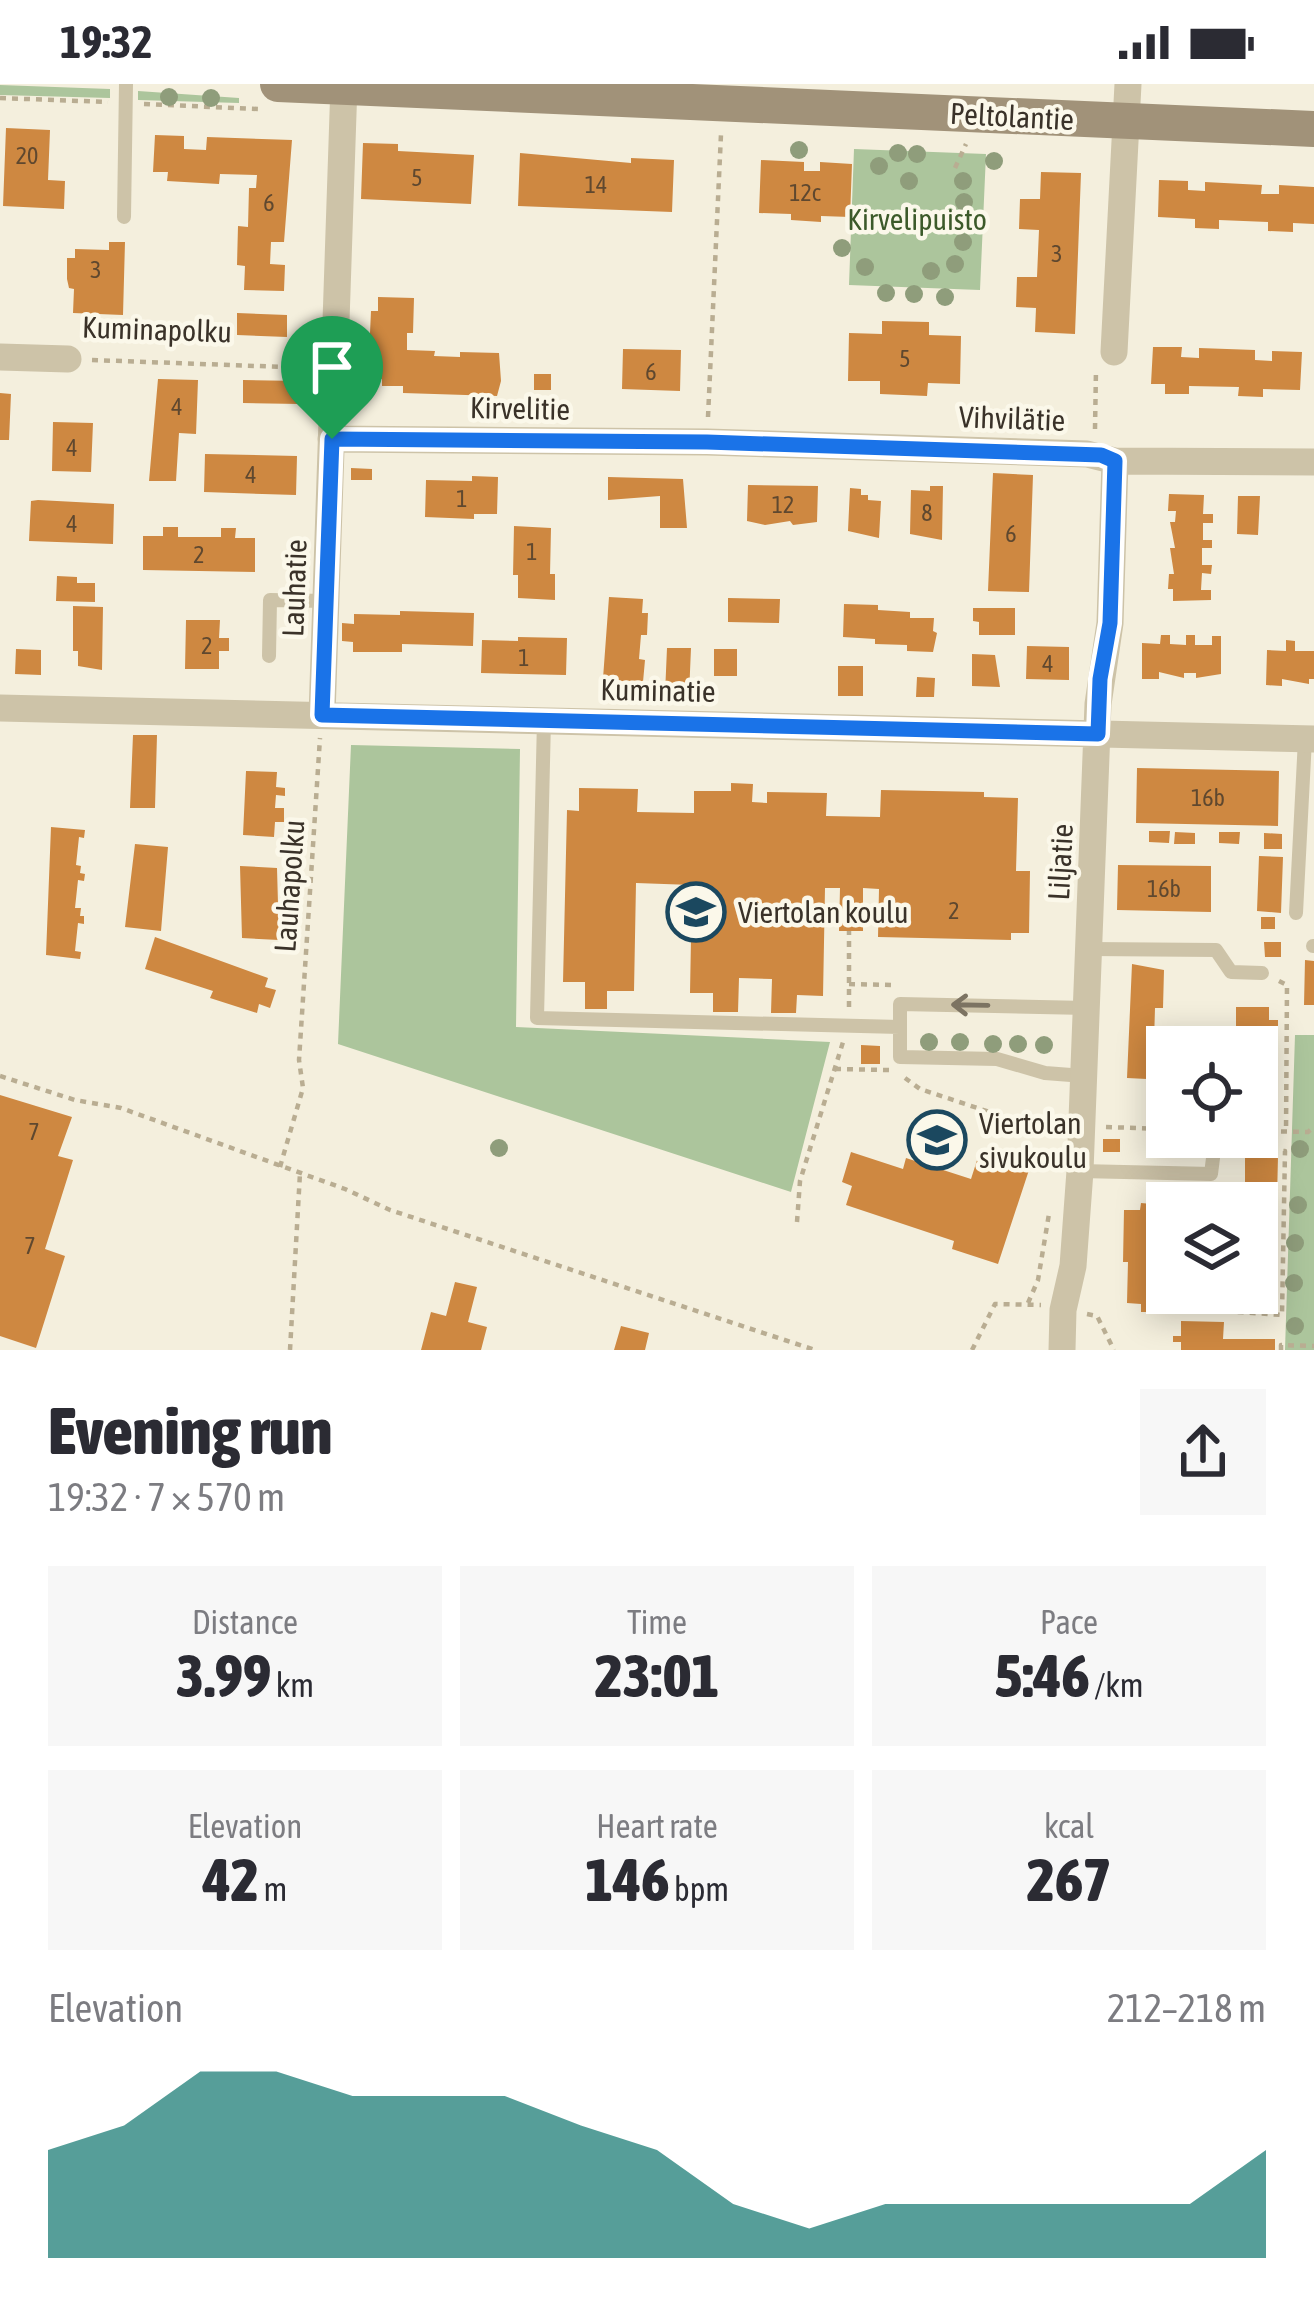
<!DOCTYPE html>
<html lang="en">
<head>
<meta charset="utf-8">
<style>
	body { margin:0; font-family:"Asap Condensed",sans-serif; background:#f7f7f7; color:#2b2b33; height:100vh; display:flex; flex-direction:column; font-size:45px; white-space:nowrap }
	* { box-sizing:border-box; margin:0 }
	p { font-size:39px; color:#7c7c81 }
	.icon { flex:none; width:66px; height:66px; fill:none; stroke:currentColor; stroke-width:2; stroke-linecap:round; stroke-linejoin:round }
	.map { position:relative; height:1266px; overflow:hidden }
	.panel { display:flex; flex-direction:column; background:#fff; flex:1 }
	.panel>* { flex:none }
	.fabs { position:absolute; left:1146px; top:942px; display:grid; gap:24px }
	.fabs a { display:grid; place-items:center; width:132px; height:132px; border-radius:0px; background:#fff; box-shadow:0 6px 30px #0003; font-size:60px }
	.pin { position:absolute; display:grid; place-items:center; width:102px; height:102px; color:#fff; margin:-123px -51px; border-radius:50% 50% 50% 0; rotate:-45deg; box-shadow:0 0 12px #0007 }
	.pin .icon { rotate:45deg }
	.round { display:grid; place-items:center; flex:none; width:126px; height:126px; border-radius:0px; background:#f7f7f7 }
	.overview { display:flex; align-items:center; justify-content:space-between; height:204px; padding:0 48px }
	h1 { font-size:66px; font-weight:800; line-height:90px }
	.figures { display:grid; grid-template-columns:repeat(3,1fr); gap:18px; height:204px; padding:12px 48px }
	.figures div { display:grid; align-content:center; border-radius:0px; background:#f7f7f7; text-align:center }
	.figures b { font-size:60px; font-weight:800 }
	.figures small { font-size:33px; font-weight:400 }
	.figures p { font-size:33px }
	.chart { height:336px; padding:24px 48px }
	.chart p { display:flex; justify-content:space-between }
	.chart svg { width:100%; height:216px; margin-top:12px; fill:#0f766e; opacity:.7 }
	.status { display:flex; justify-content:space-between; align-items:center; height:84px; padding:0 60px; background:#fff; direction:ltr }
	.status svg { height:33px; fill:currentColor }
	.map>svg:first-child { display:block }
	.green { fill:#acc59c }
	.building { fill:#ce8841 }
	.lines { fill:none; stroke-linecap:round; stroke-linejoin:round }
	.path { stroke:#b9ad92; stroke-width:4.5; stroke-dasharray:6 6; stroke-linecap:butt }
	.lane { stroke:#cdc3a8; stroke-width:14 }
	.street { stroke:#cdc3a8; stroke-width:27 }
	.secondary { stroke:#a19279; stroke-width:36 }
	.tree { fill:#8f9d7b }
	.oneway { stroke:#7c7362 }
	.route-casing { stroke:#fff; stroke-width:24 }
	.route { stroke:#1a73e8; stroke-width:15 }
	.labels { text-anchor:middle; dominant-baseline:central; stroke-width:9; stroke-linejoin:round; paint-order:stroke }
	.number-label { font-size:24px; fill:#5f482f }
	.street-label { font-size:30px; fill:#3a3229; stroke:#fbf8ea }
	.park-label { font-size:30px; fill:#3c5a2a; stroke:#fbf8ea }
	.poi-label { font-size:30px; fill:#3a3229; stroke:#fbf8ea; text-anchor:start }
</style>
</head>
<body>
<div class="status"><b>19:32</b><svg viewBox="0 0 49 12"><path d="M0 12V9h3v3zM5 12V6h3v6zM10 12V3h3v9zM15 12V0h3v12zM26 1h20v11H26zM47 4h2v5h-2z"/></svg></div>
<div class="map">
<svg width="1314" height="1266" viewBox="0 0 1314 1266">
	<rect width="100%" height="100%" fill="#f4efdd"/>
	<path class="green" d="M0 1 110 5V14L0 11Z
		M138 7 239 14V19L138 16Z
		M854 65 986 70 980 206 849 201Z
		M351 661 520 665 516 943 830 958 791 1108 338 960Z
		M1295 951H1314V1266H1285Z"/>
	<path class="building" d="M6 44 50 46 48 96 65 97 64 125 3 122Z
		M155 51 184 52V65L206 66 207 53 292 56 284 158H271L270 180 285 181 284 207 244 206 245 182 237 181 238 142 248 143 249 104H256L257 91 220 90 219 100 167 97 168 88H153Z
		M363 59 398 60V67L474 71 471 120 361 115Z
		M520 69 631 79V74L674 76 672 128 518 122Z
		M761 76 804 78V87H820V78L852 80 850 133 821 132V138L791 136V130L759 129Z
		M1041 88 1081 89 1075 250 1035 248 1036 224 1016 223 1017 193H1037L1039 146 1019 145 1020 115H1040Z
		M1159 96 1188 97V106L1205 107V98L1262 101 1261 110H1279V101L1314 103V140L1293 139V148L1268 147V138L1219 136V145L1195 144V135L1158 133Z
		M109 158H125L123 231 73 229 74 205 69 204 67 195V174H75V165L109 166Z
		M378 213 414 214 413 249H407V266L435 267 434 272 460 273V268L499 269 501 297 497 312 403 309V302H382V295L368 294 371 227H378Z
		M237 229 287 231V253L237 251Z
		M882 237 929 238V251L961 252 960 300 928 299 927 312 880 310V297H848L849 249 882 250Z
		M1153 263H1182L1181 273 1199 274V264L1255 266V276L1272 277V267L1302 268 1300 306 1263 305V313L1238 312 1239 303 1189 302V310H1165V300H1151Z
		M623 265 681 266 680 307 622 305Z
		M534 290H551V306H534Z
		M158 295 198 296 196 350 179 349 176 397H149Z
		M243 296 301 297 300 320 243 319Z
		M0 309 11 310 9 356H0Z
		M53 338 93 339 91 388 52 387Z
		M205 370 297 372 296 411 204 408Z
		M351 384 372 385V396H351Z
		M993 389 1033 391 1029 508 988 507Z
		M472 392 498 393 497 430H474V435L425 433 426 396 472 397Z
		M608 393 683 395 687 444H660V412L608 416Z
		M748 401 818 402 817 438 793 441 790 437 765 441 747 437Z
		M930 402H943L942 456 910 450 911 406 930 407Z
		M850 404 861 405V411H868V416L881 417 879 454 848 447Z
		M1169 410 1204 411 1203 430H1213V439H1203V456H1212V464H1202V481H1212L1211 490 1202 489 1201 506H1211V516L1173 517V505H1168L1169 490H1174L1170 464H1175L1170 438H1175L1176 427H1168Z
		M1238 412H1260L1258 451 1237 450Z
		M38 416 114 420 113 460 29 457 31 417Z
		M514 442 551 444 550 490H555V516L518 514V491H513Z
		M163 443H178V453H221V444H236L235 454H255V488L143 486V452H163Z
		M57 492 77 493V499H95V518L56 517Z
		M609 513 643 515 642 529H648L647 551H641L639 575 645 576 643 598 637 597 636 610 602 608Z
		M728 514 780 515 779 539 728 538Z
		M844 520 878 521V526L910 528V534H934L933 547 937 549 933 568 907 567V561L875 560V555L843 553Z
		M73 522 103 523 102 586 78 582V567H73Z
		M973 524H1015V551H979V538L973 537Z
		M400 527 474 529 473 562 402 560V568H353V558L342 557V539L354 540V530L400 531Z
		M186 536H220L219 554H229V567H219V585H185Z
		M1161 551H1170V560L1186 561V551H1195V561H1212V552H1221V590L1196 594V589H1184V594L1159 588V595H1142V559L1160 560Z
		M518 553 567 554 566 591 481 589 482 556 518 557Z
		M1286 556 1295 557V567H1314V595H1309V600L1282 595V602L1266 601 1267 566 1286 567Z
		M1027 562 1069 563V596L1026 595Z
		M667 564H691L689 611 665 610Z
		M16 565 41 566V591L15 590Z
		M714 565H737V592H714Z
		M972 570 995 571 1000 603 972 602Z
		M838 582H863V612H838Z
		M917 593 935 594 934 613H916Z
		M133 651H157L155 724H130Z
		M1137 684 1279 687 1278 742 1136 739Z
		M246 687 277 688 276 703 285 704V712L276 711 275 724H284V738H275L274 753 243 751Z
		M731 699 753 700 752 718 767 719V708L827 709 826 732 880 733 881 706 984 708V713L1018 714 1016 787H1030L1029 849H1011V856L878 853 879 805 863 804V847H839L840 804H825L823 912 797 911 796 929H771L772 895 739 894 738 928H713V909H690L692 801 636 799 634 907H607V925H585V898H563L567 726 579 727V704L638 705 637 728 694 729V707H731Z
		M51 743 85 746 84 754 79 753 76 781 81 782 80 789 85 790 84 797 78 796 75 824H81L80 832H84V840L78 839 75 867 81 868 80 875 46 871Z
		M1149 747H1170L1169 759 1149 758Z
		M1175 748 1195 749V760H1174Z
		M1219 748H1240L1239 760 1219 759Z
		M1264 749 1282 750V765H1264Z
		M135 760 168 763 161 847 125 843Z
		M1259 772 1283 773 1281 829 1257 827Z
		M1118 781 1211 782V828L1117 826Z
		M240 782 277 784 279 856 242 854Z
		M1261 833H1275V845H1261Z
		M155 853 268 894 265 903 276 906 270 924 259 920 257 929 210 914 213 907 145 885Z
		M1264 858H1281V873H1265Z
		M1305 876 1314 877V921H1304Z
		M1132 880 1164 886 1163 924H1155L1154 958 1181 959V963H1167V996L1127 994Z
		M1236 923H1269V936H1278V963H1269V991H1278V1018H1268V1031H1257V963H1236Z
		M861 961 880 962V980H861Z
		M0 1011 72 1033 58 1072 73 1076 45 1165 65 1172 36 1264 0 1252Z
		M1103 1055H1120V1068H1103Z
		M851 1068 903 1085 906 1074 971 1095 979 1070 1029 1086 998 1180 952 1165 954 1157 846 1121 852 1102 842 1098Z
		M1245 1072H1278L1277 1115H1266V1180H1275V1224L1240 1223V1209H1257V1119H1231V1114H1245Z
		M1141 1119 1152 1120 1151 1126 1167 1127V1134L1159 1133 1158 1173H1165L1167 1178V1184H1163L1162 1221 1146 1220V1228H1141V1220L1127 1219 1128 1178H1123L1124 1126H1140Z
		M455 1198 477 1203 468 1238 487 1243 481 1266H421L431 1228 446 1232Z
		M1181 1237 1224 1238 1223 1255H1275V1266H1181V1258H1173V1252H1181Z
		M621 1242 649 1249 645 1266H614Z"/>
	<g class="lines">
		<path class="path" d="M0 14 108 18
			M144 20 258 25
			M955 84 966 60
			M92 276 312 284
			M708 333 721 50
			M1095 345 1096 285
			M1279 897 1287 901 1286 1048
			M849 900 891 901
			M849 923V847
			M835 985 889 986
			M0 992 75 1016 121 1024 345 1105 390 1126 815 1266
			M905 994 920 1005 1056 1050
			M1106 1043 1167 1045
			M1257 1047 1308 1048 1314 1043
			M280 1083 303 1004 299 976 320 654
			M797 1138 800 1097 843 958
			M1179 1209 1181 1224 1282 1231 1285 1067 1232 1066
			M1028 1219 1038 1196 1049 1130
			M1087 1230 1097 1232 1114 1266
			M290 1266 300 1089
			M972 1266 995 1220 1041 1221
			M1281 1266V1261L1314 1262"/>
		<path class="lane" d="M124 133 126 0
			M269 572 270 516 326 517
			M544 636 537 934 900 943
			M1296 829 1305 655
			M1313 862H1314
			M1090 865 1216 866 1231 888 1262 889
			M1084 992 1045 989 997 975 900 973V920L1087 924
			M1080 1087 1211 1090 1214 1066"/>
		<path class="street" d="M335 267 344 0
			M1114 268 1128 0
			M0 273 68 275
			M331 355 707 358 1087 370 1115 377 1314 378
			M0 624 1314 655
			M322 631 333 307
			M1062 1266 1063 1226 1073 1182 1080 1087 1098 620 1110 539 1115 377"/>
		<path class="secondary" d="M278 0 1314 45"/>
	</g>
	<g class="tree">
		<circle cx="169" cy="13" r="9"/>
		<circle cx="211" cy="14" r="9"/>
		<circle cx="799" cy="66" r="9"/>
		<circle cx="898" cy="69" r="9"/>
		<circle cx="917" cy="70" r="9"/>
		<circle cx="994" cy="77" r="9"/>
		<circle cx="879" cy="82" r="9"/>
		<circle cx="909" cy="97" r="9"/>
		<circle cx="963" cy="97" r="9"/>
		<circle cx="964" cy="118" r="9"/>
		<circle cx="872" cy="136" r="9"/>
		<circle cx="963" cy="158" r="9"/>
		<circle cx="842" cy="164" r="9"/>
		<circle cx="955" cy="180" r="9"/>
		<circle cx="865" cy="183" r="9"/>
		<circle cx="931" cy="187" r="9"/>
		<circle cx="886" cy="209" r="9"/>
		<circle cx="914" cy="210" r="9"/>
		<circle cx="945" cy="213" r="9"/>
		<circle cx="929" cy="958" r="9"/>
		<circle cx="960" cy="958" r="9"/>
		<circle cx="993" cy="960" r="9"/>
		<circle cx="1018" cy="960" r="9"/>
		<circle cx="1044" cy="961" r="9"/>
		<circle cx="499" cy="1064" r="9"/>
		<circle cx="1300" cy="1065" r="9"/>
		<circle cx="1298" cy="1121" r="9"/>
		<circle cx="1295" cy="1159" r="9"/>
		<circle cx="1294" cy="1199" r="9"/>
		<circle cx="1295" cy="1242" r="9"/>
	</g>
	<defs><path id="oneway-shaft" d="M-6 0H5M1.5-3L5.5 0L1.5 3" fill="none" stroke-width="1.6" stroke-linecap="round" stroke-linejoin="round" transform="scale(3)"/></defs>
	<use class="oneway" href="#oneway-shaft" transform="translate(970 921) rotate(-179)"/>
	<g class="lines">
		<g class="route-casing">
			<path id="route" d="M332 355 707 358 1101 371 1115 377 1110 539 1100 595 1098 650 322 631Z"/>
		</g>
		<use href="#route" class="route"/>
	</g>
	<defs>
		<g id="school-ring" transform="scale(3)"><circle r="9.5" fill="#fbf8ea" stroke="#1b485f" stroke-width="1.5"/><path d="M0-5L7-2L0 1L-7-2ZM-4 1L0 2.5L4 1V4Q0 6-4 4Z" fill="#1b485f"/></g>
	</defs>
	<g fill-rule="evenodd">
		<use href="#school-ring" x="696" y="828"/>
		<use href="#school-ring" x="937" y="1056"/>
	</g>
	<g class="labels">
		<g class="number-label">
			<text x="27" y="71">20</text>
			<text x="417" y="93">5</text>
			<text x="596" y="100">14</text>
			<text x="805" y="108">12c</text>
			<text x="269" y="118">6</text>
			<text x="1057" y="169">3</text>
			<text x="96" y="185">3</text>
			<text x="905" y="274">5</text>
			<text x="651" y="287">6</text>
			<text x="177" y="322">4</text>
			<text x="72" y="363">4</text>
			<text x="251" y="390">4</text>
			<text x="462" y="414">1</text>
			<text x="783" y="420">12</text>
			<text x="927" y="428">8</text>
			<text x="72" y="439">4</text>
			<text x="1011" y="449">6</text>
			<text x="532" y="467">1</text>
			<text x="199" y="470">2</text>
			<text x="207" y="561">2</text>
			<text x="524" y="573">1</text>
			<text x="1048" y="579">4</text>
			<text x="1208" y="713">16b</text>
			<text x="1164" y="804">16b</text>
			<text x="954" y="826">2</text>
			<text x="34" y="1047">7</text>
			<text x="30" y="1161">7</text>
		</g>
		<g class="street-label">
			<text transform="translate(1012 32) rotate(3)">Peltolantie</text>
			<text transform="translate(157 245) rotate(2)">Kuminapolku</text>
			<text transform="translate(520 324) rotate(1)">Kirvelitie</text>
			<text transform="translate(1012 334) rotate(2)">Vihvilätie</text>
			<text transform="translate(294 504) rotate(-88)">Lauhatie</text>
			<text transform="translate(658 606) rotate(1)">Kuminatie</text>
			<text transform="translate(1060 778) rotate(-87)">Liljatie</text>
			<text transform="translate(289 802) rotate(-86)">Lauhapolku</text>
		</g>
		<g class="park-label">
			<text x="917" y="135">Kirvelipuisto</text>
		</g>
		<g class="poi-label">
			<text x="738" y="828">Viertolan koulu</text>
			<text x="979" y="1039">Viertolan<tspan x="979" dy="34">sivukoulu</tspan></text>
		</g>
	</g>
</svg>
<div class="fabs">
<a><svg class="icon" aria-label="locate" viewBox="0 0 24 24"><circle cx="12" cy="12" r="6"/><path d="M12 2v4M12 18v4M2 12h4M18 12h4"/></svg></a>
<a><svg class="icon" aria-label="layers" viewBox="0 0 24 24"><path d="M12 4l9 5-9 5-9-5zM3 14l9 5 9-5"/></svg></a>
</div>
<div class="pin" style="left:332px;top:355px;background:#1e9e55"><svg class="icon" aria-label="arrive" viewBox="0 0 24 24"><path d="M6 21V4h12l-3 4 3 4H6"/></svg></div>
</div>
<section class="panel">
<div class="overview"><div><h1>Evening run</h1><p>19:32 · 7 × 570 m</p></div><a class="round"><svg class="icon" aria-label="share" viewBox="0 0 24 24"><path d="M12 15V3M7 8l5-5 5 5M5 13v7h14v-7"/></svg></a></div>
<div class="figures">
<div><p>Distance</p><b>3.99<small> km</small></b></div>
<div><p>Time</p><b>23:01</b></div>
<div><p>Pace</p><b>5:46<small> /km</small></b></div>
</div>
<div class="figures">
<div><p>Elevation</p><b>42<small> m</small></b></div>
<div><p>Heart rate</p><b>146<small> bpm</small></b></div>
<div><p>kcal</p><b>267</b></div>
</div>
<div class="chart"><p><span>Elevation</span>212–218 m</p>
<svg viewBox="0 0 160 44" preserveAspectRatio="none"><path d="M0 44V22L10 17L20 6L30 6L40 11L50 11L60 11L70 17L80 22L90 33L100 38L110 33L120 33L130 33L140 33L150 33L160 22V44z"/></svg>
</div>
</section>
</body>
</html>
